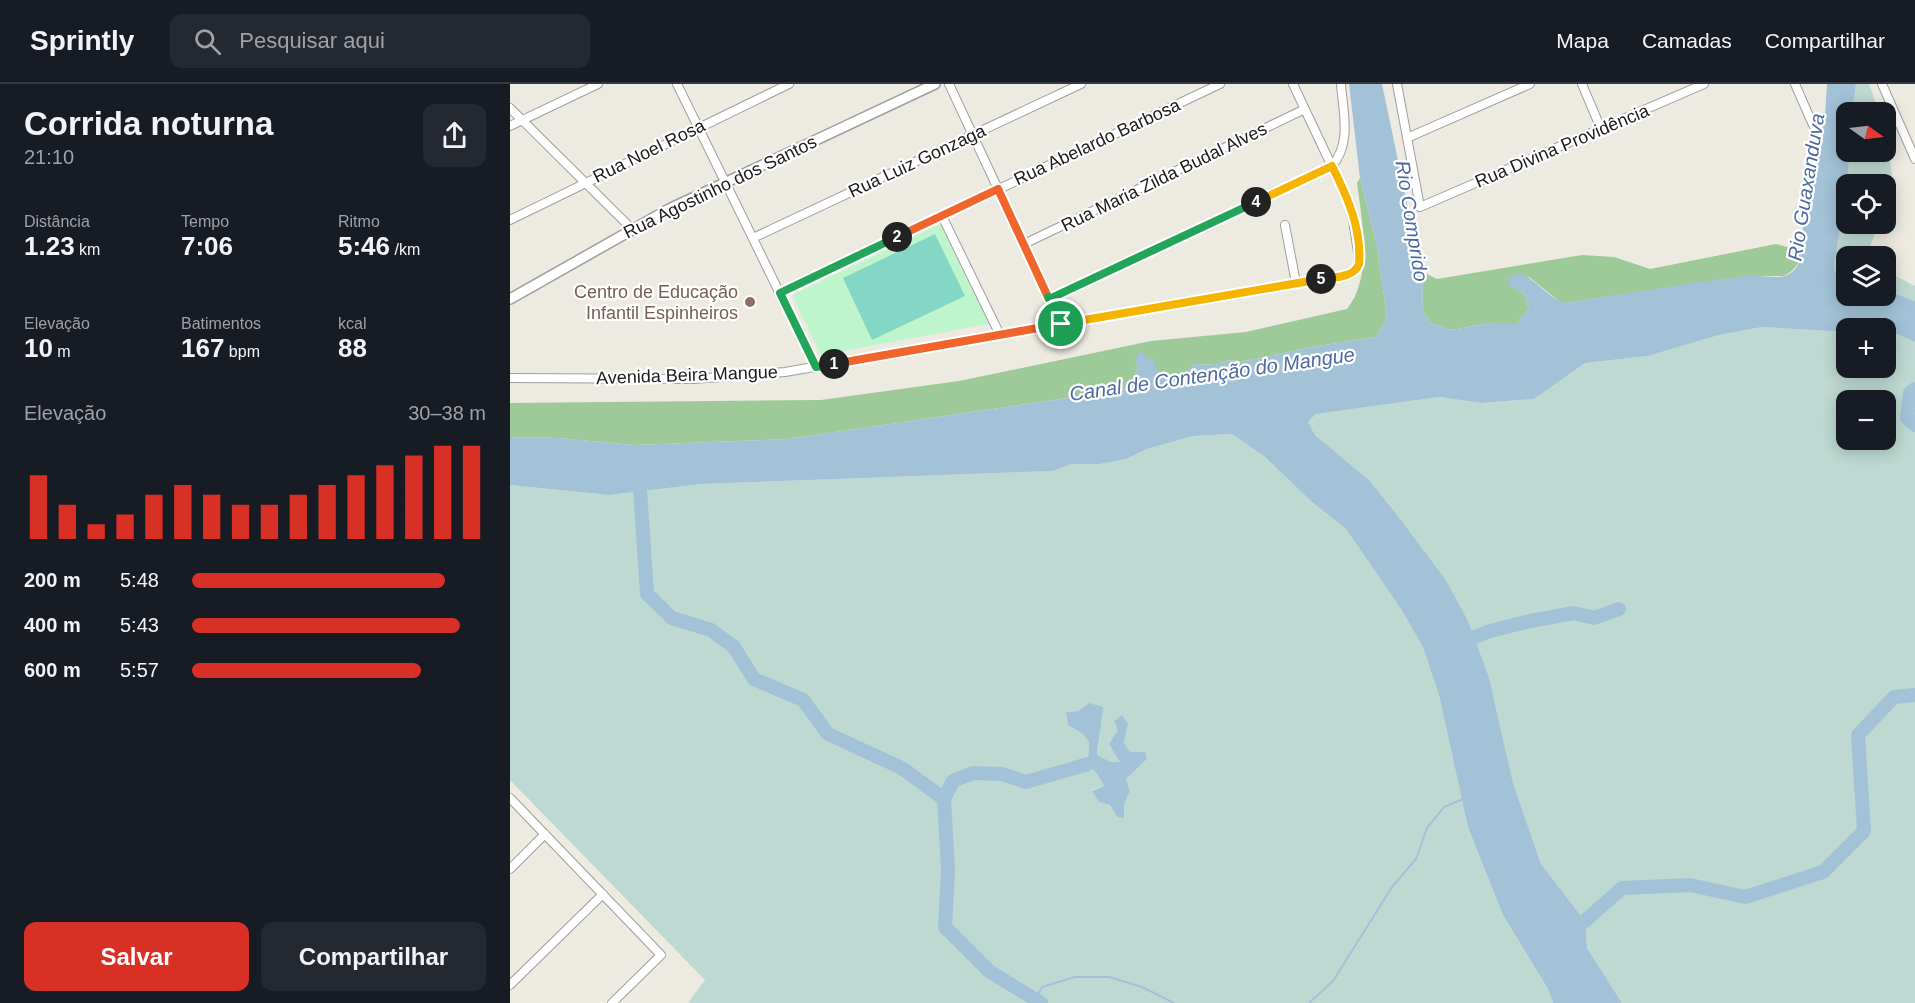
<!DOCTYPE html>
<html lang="pt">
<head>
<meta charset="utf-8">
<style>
	body { margin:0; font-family:Helvetica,sans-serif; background:#242831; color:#f1f3f6; height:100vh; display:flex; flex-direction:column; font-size:22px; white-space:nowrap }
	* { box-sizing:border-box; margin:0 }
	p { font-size:20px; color:#9ea1a6 }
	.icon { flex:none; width:33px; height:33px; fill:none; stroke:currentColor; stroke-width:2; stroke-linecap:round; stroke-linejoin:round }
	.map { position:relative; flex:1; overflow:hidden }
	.sheet { display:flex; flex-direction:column; background:#171b24; width:510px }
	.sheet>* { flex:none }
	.needle { width:39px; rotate:104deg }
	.tools { position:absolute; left:1326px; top:18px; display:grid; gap:12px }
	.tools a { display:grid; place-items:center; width:60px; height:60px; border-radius:12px; background:#171b24; box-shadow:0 3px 15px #0003; font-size:30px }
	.pin { position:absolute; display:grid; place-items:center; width:51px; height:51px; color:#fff; margin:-26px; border:3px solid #fff; border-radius:50%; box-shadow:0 2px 6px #0007 }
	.km { position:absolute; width:30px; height:30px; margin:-15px; border-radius:50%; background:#222; color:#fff; font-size:16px; line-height:30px; text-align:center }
	.round { display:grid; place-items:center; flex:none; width:63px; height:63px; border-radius:12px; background:#242831 }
	.summary { display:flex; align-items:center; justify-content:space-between; height:102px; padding:0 24px }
	h1 { font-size:33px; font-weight:800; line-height:45px }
	.metrics { display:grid; grid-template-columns:repeat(3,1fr); gap:9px; height:102px; padding:6px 24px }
	.metrics div { display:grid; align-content:center }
	.metrics b { font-size:26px; font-weight:800 }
	.metrics small { font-size:16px; font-weight:400 }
	.metrics p { font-size:16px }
	.chart { height:168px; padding:12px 24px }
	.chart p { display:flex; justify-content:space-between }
	.chart svg { width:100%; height:108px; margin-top:6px; stroke:#d93025; stroke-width:6 }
	.cta { display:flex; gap:12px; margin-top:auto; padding:12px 24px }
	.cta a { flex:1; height:69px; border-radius:12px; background:#d93025; color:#fff; font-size:24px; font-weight:800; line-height:69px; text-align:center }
	.cta a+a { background:#242831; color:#f1f3f6 }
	ul { padding:0 24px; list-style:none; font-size:20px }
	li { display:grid; grid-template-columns:96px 72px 1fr; align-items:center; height:45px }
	li i { height:15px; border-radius:8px; background:#d93025 }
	header { display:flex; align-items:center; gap:36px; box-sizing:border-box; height:84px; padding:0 30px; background:#171b24; border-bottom:2px solid #363941 }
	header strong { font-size:28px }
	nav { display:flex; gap:33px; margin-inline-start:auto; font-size:21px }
	.search { width:420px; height:54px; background:#242831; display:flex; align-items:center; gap:15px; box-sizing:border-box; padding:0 21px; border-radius:12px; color:#9ea1a6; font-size:22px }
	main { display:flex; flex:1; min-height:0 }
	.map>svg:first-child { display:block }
	.forest { fill:#9ec998 }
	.wetland { fill:#bed9d1; fill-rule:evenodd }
	.park { fill:#bef5cc }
	.pitch { fill:#83d7c4 }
	.water { fill:#a3c2d7 }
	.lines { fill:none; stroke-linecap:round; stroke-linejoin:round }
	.stream { stroke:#a3c2d7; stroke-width:2 }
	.river { stroke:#a3c2d7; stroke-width:14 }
	.minor-casing { stroke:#9f9f9f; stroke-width:10 }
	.tertiary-casing { stroke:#9f9f9f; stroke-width:12 }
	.minor { stroke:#fff; stroke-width:8 }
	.tertiary { stroke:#fff; stroke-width:9 }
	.split-1-casing { stroke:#fff; stroke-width:12 }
	.split-2-casing { stroke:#fff; stroke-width:12 }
	.split-3-casing { stroke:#fff; stroke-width:12 }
	.split-4-casing { stroke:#fff; stroke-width:12 }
	.split-5-casing { stroke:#fff; stroke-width:12 }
	.split-6-casing { stroke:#fff; stroke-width:12 }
	.split-1 { stroke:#f0652b; stroke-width:8 }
	.split-2 { stroke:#22a559; stroke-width:8 }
	.split-3 { stroke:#f0652b; stroke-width:8 }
	.split-4 { stroke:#22a559; stroke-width:8 }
	.split-5 { stroke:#f5b400; stroke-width:8 }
	.split-6 { stroke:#f5b400; stroke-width:8 }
	.education-dot { fill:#8d6e63; stroke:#fff; stroke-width:2 }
	.labels { text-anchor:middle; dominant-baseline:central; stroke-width:4.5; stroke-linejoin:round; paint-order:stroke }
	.street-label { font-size:18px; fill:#1b1b1b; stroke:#fff }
	.education-label { font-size:18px; fill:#785e54; stroke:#fff; text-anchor:end }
	.water-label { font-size:20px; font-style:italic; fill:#4e6aa3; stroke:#fff }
</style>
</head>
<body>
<header>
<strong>Sprintly</strong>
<div class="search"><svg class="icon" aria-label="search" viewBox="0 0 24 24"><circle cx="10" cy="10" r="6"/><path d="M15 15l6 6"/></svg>Pesquisar aqui</div>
<nav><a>Mapa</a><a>Camadas</a><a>Compartilhar</a></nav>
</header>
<main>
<section class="sheet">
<div class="summary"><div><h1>Corrida noturna</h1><p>21:10</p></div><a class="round"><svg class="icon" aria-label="share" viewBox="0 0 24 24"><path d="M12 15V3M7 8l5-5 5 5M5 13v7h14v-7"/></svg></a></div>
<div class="metrics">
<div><p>Distância</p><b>1.23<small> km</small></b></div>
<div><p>Tempo</p><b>7:06</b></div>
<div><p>Ritmo</p><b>5:46<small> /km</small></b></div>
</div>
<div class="metrics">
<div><p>Elevação</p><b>10<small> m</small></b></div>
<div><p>Batimentos</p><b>167<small> bpm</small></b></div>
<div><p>kcal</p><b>88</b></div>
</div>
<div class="chart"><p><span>Elevação</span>30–38 m</p>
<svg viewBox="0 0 160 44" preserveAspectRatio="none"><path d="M5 44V18M15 44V30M25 44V38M35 44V34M45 44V26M55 44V22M65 44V26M75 44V30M85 44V30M95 44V26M105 44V22M115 44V18M125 44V14M135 44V10M145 44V6M155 44V6"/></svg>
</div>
<ul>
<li><b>200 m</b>5:48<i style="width:86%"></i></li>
<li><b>400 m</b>5:43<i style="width:91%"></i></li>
<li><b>600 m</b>5:57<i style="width:78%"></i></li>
</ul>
<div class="cta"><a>Salvar</a><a>Compartilhar</a></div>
</section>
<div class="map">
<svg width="1405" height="919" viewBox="0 0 1405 919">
	<rect width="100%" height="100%" fill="#eceae1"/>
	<path class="forest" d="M850 94 867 162 877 233 866 253 808 262 730 278 718 276 706 281 685 280 669 293 628 284 618 305 278 355 124 361 48 354 0 353V319L311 316 449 297 641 257 736 248 837 225C863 193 852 136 847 99Z
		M1266 160 1280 164 1289 162C1293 176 1287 185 1274 192H1236L1055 219 1049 217 1019 193 1000 202 1014 210 1019 224 1007 239H981L941 246 920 239 913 227 912 193 917 190 927 195 1072 171 1104 173 1140 185Z"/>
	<path class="wetland" d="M1346 0H1359L1369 28H1342Z
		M1376 47 1382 91 1376 115V100H1337L1340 68H1376Z
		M1336 106V140H1369L1356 172H1336V192H1329L1325 188 1324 181Z
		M1376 187 1405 202V217L1376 206Z
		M1252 243 1336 248V284H1376V250H1387L1405 258V919H1112L1077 864 1075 837 1031 780 1003 699 979 593 958 537 884 427 859 396 805 351 798 338 806 330 929 313 971 319 1024 315 1075 279 1138 272 1209 251ZM1336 316H1376V356H1336Z
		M722 350 755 373 802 418 836 445 891 525 913 563 929 611 958 745 993 831 1038 905 1043 919H178L195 896 0 696V401L99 411 192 400 543 387 562 380H590L615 375 637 365 683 352ZM569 627 592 637 588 645 587 671 601 678H611L599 660 609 646 618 640 614 659 620 668H635L637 675 616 695 620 707 607 733 600 721 589 718 582 706 594 702 587 690 578 680 579 657 573 650 558 641 557 628Z"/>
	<path class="park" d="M430 140 479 240 311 271 282 211Z"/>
	<path class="pitch" d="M425 150 455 212 362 256 333 194Z"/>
	<path class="water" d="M839 0H872L903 148V172L912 193 913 227 920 239 941 246 981 239H1007L1019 224 1014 210 1000 202 997 195 1010 189C1027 196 1037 213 1055 219 1114 210 1174 200 1234 192 1246 190 1263 195 1275 192 1289 187 1292 174 1289 162L1314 47 1311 40 1315 33 1317 0H1346L1342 28H1336V68H1340L1336 106 1324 181 1325 188 1329 192H1336V212H1376V206L1405 217V258L1387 250H1376V244H1336V248L1252 243 1209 251 1138 272 1075 279 1024 315 971 319 929 313 806 330 798 338 805 351 859 396 884 427 935 495 958 537 979 593 1003 699 1031 780 1075 837 1077 864 1112 919H1043L1038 905 993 831 958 744 929 611 913 563 891 525 836 445 802 418 755 373 722 350 683 352 637 365 616 375 590 380H562L543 387 192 400 99 411 0 401V353L48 354 124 361 278 355 618 305 628 284 625 276 630 267 635 270V274L643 275 647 288 660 292 669 293 685 280 706 281 718 276 730 278 808 262 866 253 877 233 867 162 850 94Z
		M579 619 593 623C592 639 588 654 587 671L601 678H610L599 660 608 646 604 637 612 631 618 640 614 659 620 668H635L637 675 616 695 620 707 614 720V734L607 733 600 721 589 718 582 707 594 702 587 690 578 680 579 658 573 650 558 641 556 628 569 627Z"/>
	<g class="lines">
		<path class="stream" d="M526 915 532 903 565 893H599L632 903 664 919
			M799 919 823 897 882 803 906 775 917 744 934 723 953 715"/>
		<path class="river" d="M1405 305 1400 309 1397 334 1405 341
			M129 390 137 510 162 534 201 546 224 563 244 595 293 616 318 650 392 684 434 715 438 786 435 843 479 887 531 919
			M949 559 980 547 1020 537 1064 529 1084 534 1109 525
			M434 715 443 697 463 689 492 690 516 698 578 680
			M1058 845 1075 837 1112 804 1180 801 1235 813 1313 788 1354 747 1348 651 1384 613 1405 611"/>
		<g class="minor-casing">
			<path id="minor" d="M167 0 306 283
				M439 0 551 240
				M887 0 910 123 1194 0
				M1072 0 1091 45
				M1285 0 1303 41
				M1372 0 1405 75
				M0 24 122 145
				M0 42 88 0
				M897 54 1020 0
				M432 132 490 251
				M0 136 279 0
				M775 141 786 199
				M243 154 571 0
				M514 160 795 25
				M270 209 710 0
				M539 215 822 82C842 59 833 28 831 0
				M0 294 184 295 275 288 841 190 847 184 849 175 841 123 783 0
				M0 714 151 871 102 919
				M0 785 35 750
				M0 901 93 810"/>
		</g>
		<g class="tertiary-casing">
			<path id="tertiary" d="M0 215 159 125 425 0"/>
		</g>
		<use href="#minor" class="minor"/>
		<use href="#tertiary" class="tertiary"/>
	</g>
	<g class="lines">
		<g class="split-1-casing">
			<path id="split-1" d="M324 280 551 240"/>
		</g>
		<g class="split-2-casing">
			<path id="split-2" d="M324 280 306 283 270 209 387 153"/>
		</g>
		<g class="split-3-casing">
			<path id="split-3" d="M387 153 488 105 538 213"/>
		</g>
		<g class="split-4-casing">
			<path id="split-4" d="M538 213 539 215 746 118"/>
		</g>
		<g class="split-5-casing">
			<path id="split-5" d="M746 118 822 82C837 112 852 145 849 180 844 194 824 193 811 195"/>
		</g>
		<g class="split-6-casing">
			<path id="split-6" d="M551 240 811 195"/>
		</g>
		<use href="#split-1" class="split-1"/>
		<use href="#split-2" class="split-2"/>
		<use href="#split-3" class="split-3"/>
		<use href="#split-4" class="split-4"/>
		<use href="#split-5" class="split-5"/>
		<use href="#split-6" class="split-6"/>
	</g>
	<circle class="education-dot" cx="240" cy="218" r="6"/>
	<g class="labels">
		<g class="street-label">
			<text transform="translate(587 58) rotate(-25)">Rua Abelardo Barbosa</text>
			<text transform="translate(1052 62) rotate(-23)">Rua Divina Providência</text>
			<text transform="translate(139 67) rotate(-26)">Rua Noel Rosa</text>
			<text transform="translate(407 77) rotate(-25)">Rua Luiz Gonzaga</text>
			<text transform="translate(654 93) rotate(-26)">Rua Maria Zilda Budal Alves</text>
			<text transform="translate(210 103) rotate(-26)">Rua Agostinho dos Santos</text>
			<text transform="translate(177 291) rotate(-2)">Avenida Beira Mangue</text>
		</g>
		<g class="education-label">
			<text x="228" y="208">Centro de Educação<tspan x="228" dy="21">Infantil Espinheiros</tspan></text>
		</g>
		<g class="water-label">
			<text transform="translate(1296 103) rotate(-81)">Rio Guaxanduva</text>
			<text transform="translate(902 137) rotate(81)">Rio Comprido</text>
			<text transform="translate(702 290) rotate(-8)">Canal de Contenção do Mangue</text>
		</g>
	</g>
</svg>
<div class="tools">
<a><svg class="needle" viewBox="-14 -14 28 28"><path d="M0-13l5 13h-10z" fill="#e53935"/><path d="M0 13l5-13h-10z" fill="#9ea1a6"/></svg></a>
<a><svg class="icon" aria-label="locate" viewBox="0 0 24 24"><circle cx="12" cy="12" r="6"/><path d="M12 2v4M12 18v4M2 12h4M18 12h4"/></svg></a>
<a><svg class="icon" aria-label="layers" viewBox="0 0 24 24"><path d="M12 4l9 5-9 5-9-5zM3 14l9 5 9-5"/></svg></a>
<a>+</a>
<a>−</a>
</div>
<div class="pin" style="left:551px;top:240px;background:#1e9e55"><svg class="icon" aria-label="arrive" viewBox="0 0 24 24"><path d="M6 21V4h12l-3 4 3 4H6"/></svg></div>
<b class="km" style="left:324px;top:280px">1</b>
<b class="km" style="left:387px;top:153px">2</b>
<b class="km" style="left:746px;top:118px">4</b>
<b class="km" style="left:811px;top:195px">5</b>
</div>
</main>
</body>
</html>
